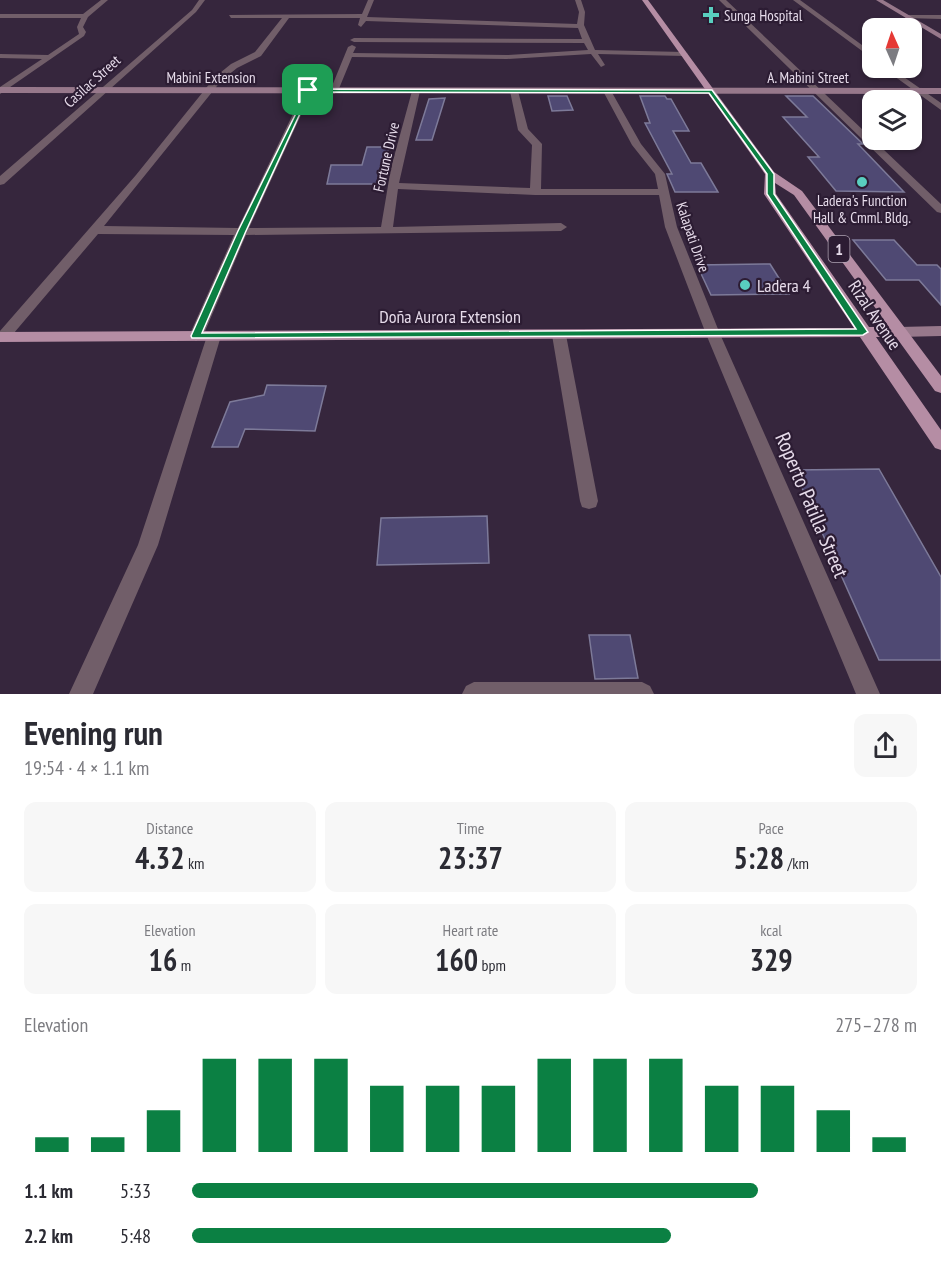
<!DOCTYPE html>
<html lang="en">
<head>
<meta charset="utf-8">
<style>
	body { margin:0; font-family:"PT Sans Narrow",sans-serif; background:#f7f7f7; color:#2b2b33; height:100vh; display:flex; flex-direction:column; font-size:22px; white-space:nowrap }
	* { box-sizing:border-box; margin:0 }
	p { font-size:20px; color:#7c7c81 }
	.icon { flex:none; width:33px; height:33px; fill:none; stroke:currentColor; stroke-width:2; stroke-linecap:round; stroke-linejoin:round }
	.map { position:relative; height:694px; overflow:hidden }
	.details { display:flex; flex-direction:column; background:#fff; flex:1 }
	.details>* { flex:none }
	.needle { width:39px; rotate:357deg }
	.controls { position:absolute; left:862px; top:18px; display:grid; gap:12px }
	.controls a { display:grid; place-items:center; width:60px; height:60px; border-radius:12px; background:#fff; box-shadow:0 2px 4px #0004; font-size:30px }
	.pin { position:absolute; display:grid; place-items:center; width:51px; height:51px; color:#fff; margin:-26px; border-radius:12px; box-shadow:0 3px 9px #0006 }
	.round { display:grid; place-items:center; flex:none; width:63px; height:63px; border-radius:12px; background:#f7f7f7 }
	.head { display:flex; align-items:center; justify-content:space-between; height:102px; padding:0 24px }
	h1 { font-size:33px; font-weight:700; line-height:45px }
	.metrics { display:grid; grid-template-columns:repeat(3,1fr); gap:9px; height:102px; padding:6px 24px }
	.metrics div { display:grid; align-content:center; border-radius:12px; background:#f7f7f7; text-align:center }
	.metrics b { font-size:30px; font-weight:700 }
	.metrics small { font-size:16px; font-weight:400 }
	.metrics p { font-size:16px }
	.chart { height:168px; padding:12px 24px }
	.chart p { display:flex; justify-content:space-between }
	.chart svg { width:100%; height:108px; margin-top:6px; stroke:#0b8043; stroke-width:6 }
	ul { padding:0 24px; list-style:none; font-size:20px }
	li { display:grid; grid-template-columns:96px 72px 1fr; align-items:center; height:45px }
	li i { height:15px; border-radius:8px; background:#0b8043 }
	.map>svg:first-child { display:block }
	.building { fill:#4f4973; stroke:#7d7a99; stroke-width:1.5 }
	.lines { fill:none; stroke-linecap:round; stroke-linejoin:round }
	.street { fill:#715e69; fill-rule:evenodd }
	.secondary { fill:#97788b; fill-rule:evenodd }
	.primary { fill:#b58da4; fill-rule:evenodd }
	.route { fill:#0b8043; stroke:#fff; stroke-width:1.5; fill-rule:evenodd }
	.poi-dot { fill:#59cebf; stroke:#2c1c33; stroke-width:2 }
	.labels { text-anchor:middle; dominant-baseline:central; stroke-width:4.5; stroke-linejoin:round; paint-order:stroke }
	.far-poi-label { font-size:15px; fill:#e6dbea; stroke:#2c1c33; text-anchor:start }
	.far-street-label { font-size:15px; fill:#e6dbea; stroke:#2c1c33 }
	.shield { fill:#2c1c33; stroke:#aea2b3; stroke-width:1.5 }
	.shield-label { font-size:16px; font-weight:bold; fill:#e6dbea }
	.poi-label { font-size:18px; fill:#e6dbea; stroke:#2c1c33; text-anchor:start }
	.street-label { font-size:18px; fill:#e6dbea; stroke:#2c1c33 }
	.near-street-label { font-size:21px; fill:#e6dbea; stroke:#2c1c33 }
</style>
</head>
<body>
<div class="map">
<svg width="941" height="694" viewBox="0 0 941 694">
	<rect width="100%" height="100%" fill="#36263d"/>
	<path class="building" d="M548 96H567L573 110 552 111Z
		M640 96H665L667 99H671L689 131H673L691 163H701L718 192H675L667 174H672L645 123H650Z
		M786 96H813L863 144H858L904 192 836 191 808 157H819L783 117H807Z
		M445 98 432 140H416L429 99Z
		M367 147H389L379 184H327L331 165H362Z
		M853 240H894L917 265H937L941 269V305L919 280H886Z
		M770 264 789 294 711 295 697 265Z
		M267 385 326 386 315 431 245 429 238 447H212L230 402 264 395Z
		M879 469 941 577V660H879L794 470Z
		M487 516 489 563 377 565 381 518Z
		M589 635H630L638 678 595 679Z"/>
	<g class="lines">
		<path class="street" d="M101 0H108L88 17 83 27 86 32 84 36 0 94V87L42 59 0 58V54L48 55 79 34 77 27 81 18H0V14H83Z
			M199 0H205L196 12 4 184 0 185V176L192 10Z
			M368 0H374L367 17 577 24 579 12 575 0H581L585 12 584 25 595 50 684 52 688 54 684 56 598 54 605 65 601 67 591 54 507 59 352 57 338 91 334 94 330 91 348 47 352 45 356 47 353 53 507 55 588 50 584 43 354 42 350 40 354 38 582 39 578 28 366 21 361 27 358 25 360 18H289L261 56 237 68 221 81 104 226 238 228 304 91 308 88 312 91 249 228 381 227 391 168 412 91 416 88 420 91 399 183 530 188 532 145 518 130 510 91 514 88 518 91 528 129 542 144 541 189H658L655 174 632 145 603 91 610 89 641 144 665 174 677 227 720 334 880 694H856L706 334 665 227 659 195H535L398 189 393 227 561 223 567 227 561 231 246 235 203 336 196 341 189 336 234 235 98 234 8 340 0 341V331L136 175 215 77 231 64 255 52 282 18H231L229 15 362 14Z
			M719 0H726L941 204V213L937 212Z
			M793 0H800L873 53V59Z
			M907 15H941V19L905 18Z
			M883 68H891L941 103V110Z
			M559 330 566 335 598 501 596 507 589 509 582 507 580 501 552 335Z
			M214 331 221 336 158 545 93 694H69L138 545 207 336Z
			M474 682H642L650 686 654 694H462L466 686Z"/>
		<path class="secondary" d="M876 0H883L941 34V39Z
			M0 87 941 88V94L0 93Z
			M941 326V336L899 337 892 332 899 327Z"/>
		<path class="primary" d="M642 0H648L774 172 802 191 941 376V393L935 391 896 337H876L941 430V450L935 448 860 337 0 342V332L854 328 764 194 765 174ZM775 183 794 195 889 327H869L776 194Z"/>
	</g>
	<path class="route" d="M308 89 712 90 774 174V194L868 332 863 335 192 338 191 336 238 231ZM310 92 709 93 767 174V194L856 329 202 333 246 231Z"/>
	<g class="poi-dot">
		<path d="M708 6h6v6h6v6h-6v6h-6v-6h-6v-6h6z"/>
		<circle cx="862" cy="182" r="6"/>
		<circle cx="745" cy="285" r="6"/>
	</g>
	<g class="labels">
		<g class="far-poi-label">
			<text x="724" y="15">Sunga Hospital</text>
			<text x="862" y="200" text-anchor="middle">Ladera's Function<tspan x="862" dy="17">Hall &amp; Cmml. Bldg.</tspan></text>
		</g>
		<g class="far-street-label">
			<text x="211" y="77">Mabini Extension</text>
			<text x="808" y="77">A. Mabini Street</text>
			<text transform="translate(92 81) rotate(-42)">Casilac Street</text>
			<text transform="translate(386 157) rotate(-77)">Fortune Drive</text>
			<text transform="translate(693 237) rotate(71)">Kalapati Drive</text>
		</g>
		<rect class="shield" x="828.5" y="236" width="21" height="26" rx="4.5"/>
		<g class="shield-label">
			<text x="839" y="249">1</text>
		</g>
		<g class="poi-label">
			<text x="757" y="285">Ladera 4</text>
		</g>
		<g class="street-label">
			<text transform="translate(875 315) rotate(56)">Rizal Avenue</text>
			<text x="450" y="316">Doña Aurora Extension</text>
		</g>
		<g class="near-street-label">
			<text transform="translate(812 505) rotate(67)">Roperto Patilla Street</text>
		</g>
	</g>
</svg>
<div class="controls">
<a><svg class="needle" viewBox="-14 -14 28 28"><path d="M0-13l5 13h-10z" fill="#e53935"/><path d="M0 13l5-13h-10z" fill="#7c7c81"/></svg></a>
<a><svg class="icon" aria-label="layers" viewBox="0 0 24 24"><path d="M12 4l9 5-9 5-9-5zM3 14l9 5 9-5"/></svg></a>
</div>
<div class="pin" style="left:308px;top:90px;background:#1e9e55"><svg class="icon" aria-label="arrive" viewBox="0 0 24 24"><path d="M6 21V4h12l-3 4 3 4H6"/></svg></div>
</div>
<section class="details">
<div class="head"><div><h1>Evening run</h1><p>19:54 · 4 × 1.1 km</p></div><a class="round"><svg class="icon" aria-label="share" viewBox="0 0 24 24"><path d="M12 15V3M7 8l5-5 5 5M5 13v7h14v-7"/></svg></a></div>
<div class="metrics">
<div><p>Distance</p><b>4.32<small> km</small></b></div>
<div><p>Time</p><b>23:37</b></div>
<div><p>Pace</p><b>5:28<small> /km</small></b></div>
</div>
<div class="metrics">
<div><p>Elevation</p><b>16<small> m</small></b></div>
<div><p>Heart rate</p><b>160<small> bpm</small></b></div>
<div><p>kcal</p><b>329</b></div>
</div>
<div class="chart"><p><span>Elevation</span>275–278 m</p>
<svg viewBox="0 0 160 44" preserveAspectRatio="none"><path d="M5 44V38M15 44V38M25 44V27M35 44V6M45 44V6M55 44V6M65 44V17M75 44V17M85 44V17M95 44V6M105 44V6M115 44V6M125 44V17M135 44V17M145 44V27M155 44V38"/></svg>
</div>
<ul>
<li><b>1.1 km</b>5:33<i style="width:78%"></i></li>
<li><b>2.2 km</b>5:48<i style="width:66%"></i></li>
</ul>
</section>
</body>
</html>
